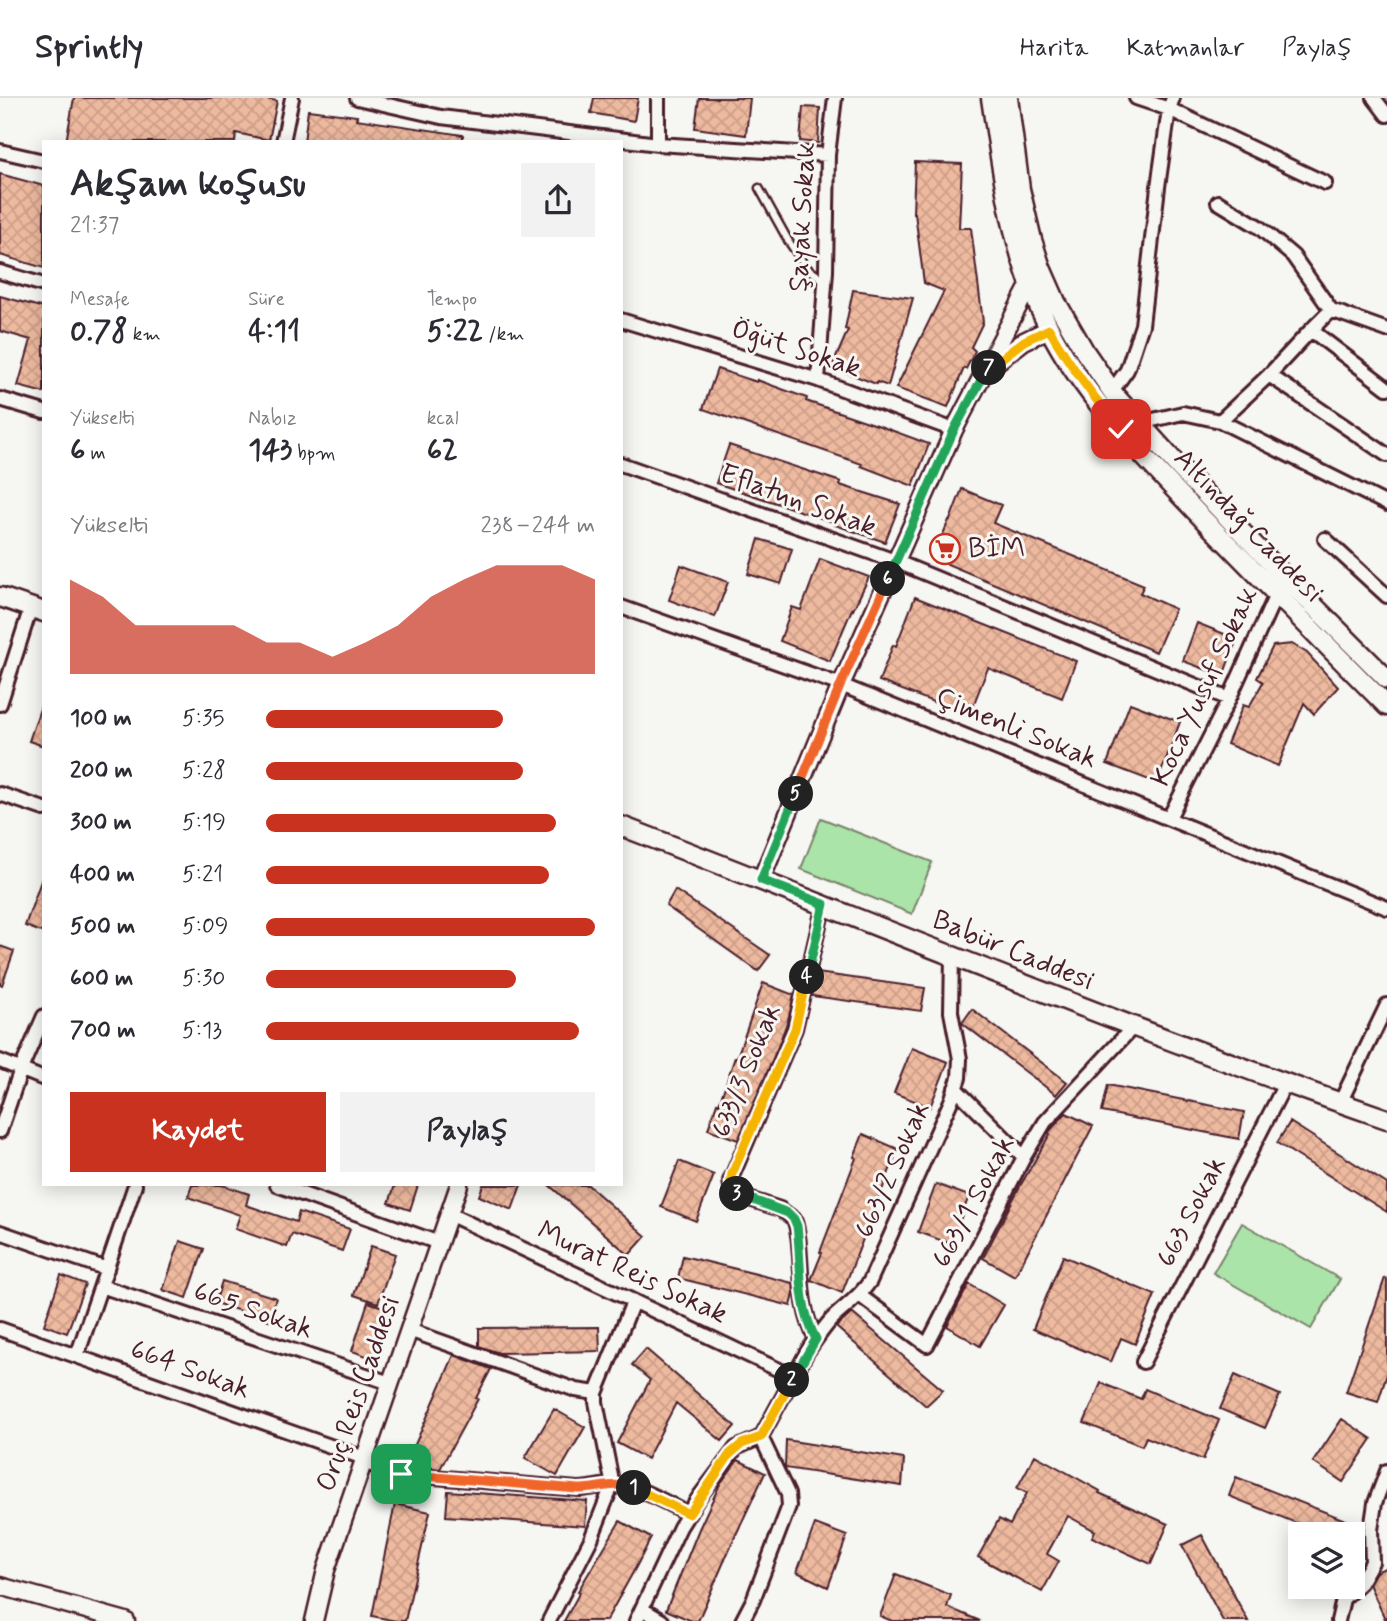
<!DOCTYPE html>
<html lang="tr">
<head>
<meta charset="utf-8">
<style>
	body { margin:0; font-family:Mynerve,sans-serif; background:#f2f2f3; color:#2b2b33; height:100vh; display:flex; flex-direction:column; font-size:26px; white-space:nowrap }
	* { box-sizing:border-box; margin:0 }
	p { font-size:23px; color:#7c7c81 }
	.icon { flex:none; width:38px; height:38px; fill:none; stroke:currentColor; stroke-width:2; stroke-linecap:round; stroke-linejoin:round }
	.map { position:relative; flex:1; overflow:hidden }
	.side { position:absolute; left:42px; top:42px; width:581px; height:1046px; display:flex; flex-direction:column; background:#fff; border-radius:0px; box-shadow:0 4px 18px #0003 }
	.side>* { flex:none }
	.fabs { position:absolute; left:1288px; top:1424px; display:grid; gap:14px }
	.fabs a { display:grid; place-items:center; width:77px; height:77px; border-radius:0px; background:#fff; box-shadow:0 4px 18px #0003; font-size:35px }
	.pin { position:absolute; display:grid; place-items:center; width:60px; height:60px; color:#fff; margin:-30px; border-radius:14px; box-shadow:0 4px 10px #0006 }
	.km { position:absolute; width:35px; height:35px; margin:-18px; border-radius:50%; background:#222; color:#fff; font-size:19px; line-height:35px; text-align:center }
	.round { display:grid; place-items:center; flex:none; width:74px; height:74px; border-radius:0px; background:#f2f2f3 }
	.headline { display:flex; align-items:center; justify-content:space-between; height:119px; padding:0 28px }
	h1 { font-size:38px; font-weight:700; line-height:52px }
	.figures { display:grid; grid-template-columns:repeat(3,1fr); gap:10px; height:119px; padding:7px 28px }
	.figures div { display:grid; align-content:center }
	.figures b { font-size:30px; font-weight:700 }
	.figures small { font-size:19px; font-weight:400 }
	.figures p { font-size:19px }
	.chart { height:196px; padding:14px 28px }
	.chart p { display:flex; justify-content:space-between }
	.chart svg { width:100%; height:126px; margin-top:7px; fill:#c8321e; opacity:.7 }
	.primary-button { display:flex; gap:14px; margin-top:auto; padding:14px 28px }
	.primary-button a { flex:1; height:80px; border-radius:0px; background:#c8321e; color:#fff; font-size:28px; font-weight:700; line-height:80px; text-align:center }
	.primary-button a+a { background:#f2f2f3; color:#2b2b33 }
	ul { padding:0 28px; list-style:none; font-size:23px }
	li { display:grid; grid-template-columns:112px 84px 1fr; align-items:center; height:52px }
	li i { height:18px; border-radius:9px; background:#c8321e }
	header { display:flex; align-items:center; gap:42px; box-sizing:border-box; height:98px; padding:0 35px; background:#fff; border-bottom:2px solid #e1e1e2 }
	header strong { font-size:33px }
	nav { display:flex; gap:38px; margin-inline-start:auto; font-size:24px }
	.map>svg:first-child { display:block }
	.pitch { fill:#aae4a9; stroke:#7a826a; stroke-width:2 }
	.building { fill:url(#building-cross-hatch); stroke:#4a1f2b; stroke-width:2 }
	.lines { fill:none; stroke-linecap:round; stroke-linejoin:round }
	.service-casing { stroke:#4a1f2b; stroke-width:11 }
	.minor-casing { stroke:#4a1f2b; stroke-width:18 }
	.tertiary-casing { stroke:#4a1f2b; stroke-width:21 }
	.secondary-casing { stroke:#4a1f2b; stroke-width:23 }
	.service { stroke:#f6f6f2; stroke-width:6 }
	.minor { stroke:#f6f6f2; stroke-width:12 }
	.tertiary { stroke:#f6f6f2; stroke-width:16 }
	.secondary { stroke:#f6f6f2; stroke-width:18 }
	.split-1-casing { stroke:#fff; stroke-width:14 }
	.split-2-casing { stroke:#fff; stroke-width:14 }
	.split-3-casing { stroke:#fff; stroke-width:14 }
	.split-4-casing { stroke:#fff; stroke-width:14 }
	.split-5-casing { stroke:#fff; stroke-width:14 }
	.split-6-casing { stroke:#fff; stroke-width:14 }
	.split-7-casing { stroke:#fff; stroke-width:14 }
	.split-8-casing { stroke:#fff; stroke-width:14 }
	.split-1 { stroke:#f0652b; stroke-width:9 }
	.split-2 { stroke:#f5b400; stroke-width:9 }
	.split-3 { stroke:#22a559; stroke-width:9 }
	.split-4 { stroke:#f5b400; stroke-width:9 }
	.split-5 { stroke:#22a559; stroke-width:9 }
	.split-6 { stroke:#f0652b; stroke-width:9 }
	.split-7 { stroke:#22a559; stroke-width:9 }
	.split-8 { stroke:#f5b400; stroke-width:9 }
	.labels { text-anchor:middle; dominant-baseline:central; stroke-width:6; stroke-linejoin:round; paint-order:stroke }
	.street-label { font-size:28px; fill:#4a1f2b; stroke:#f6f6f2 }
	.poi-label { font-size:28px; fill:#4a1f2b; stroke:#f6f6f2; text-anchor:start }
</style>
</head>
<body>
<header>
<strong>Sprintly</strong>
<nav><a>Harita</a><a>Katmanlar</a><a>Paylaş</a></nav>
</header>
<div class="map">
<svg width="1387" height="1523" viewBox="0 0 1387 1523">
	<defs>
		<pattern id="building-cross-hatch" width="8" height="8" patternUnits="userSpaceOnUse" patternTransform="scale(1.75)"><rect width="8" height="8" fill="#edb99f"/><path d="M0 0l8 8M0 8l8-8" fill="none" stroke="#cd9f89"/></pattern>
	</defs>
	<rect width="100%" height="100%" fill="#f6f6f2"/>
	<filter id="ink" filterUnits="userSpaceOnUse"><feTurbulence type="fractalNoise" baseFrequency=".0143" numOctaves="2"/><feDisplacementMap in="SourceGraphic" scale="14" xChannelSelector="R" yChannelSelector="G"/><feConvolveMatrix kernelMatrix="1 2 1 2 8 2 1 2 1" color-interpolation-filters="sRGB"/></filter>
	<g filter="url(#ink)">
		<path class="pitch" d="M821 720 932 764 912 816 801 771Z
			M1242 1125 1340 1181 1311 1231 1213 1175Z"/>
		<path class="building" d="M74 0H262L277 3 269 42 236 35 235 44H66Z
			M594 0H638L634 23 591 15Z
			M699 0H750L746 37 695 30Z
			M803 9 820 10 818 45 800 43Z
			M308 12 357 18 356 21 463 37V44H304Z
			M915 64 962 66 959 130H971L983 224 971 249 975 253 966 271 964 270 948 309 896 290 944 193 924 185 915 115H913Z
			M0 76 44 88V170L0 157Z
			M853 192 913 200 888 288 877 284 876 286 832 269 848 232 845 231Z
			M0 198 44 210V295L18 288 31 242 0 233Z
			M717 271 757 284V282L807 300 806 303 877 327 929 346 913 388 861 368 862 366 703 311Z
			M729 347 841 384 840 387 900 406 885 444 835 427 836 425 716 385Z
			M962 391 1001 407 993 425 1144 487 1140 495 1175 511 1156 554 933 460 949 422H950Z
			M759 441 792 451 781 486 748 476Z
			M820 461 869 479 853 512 852 511 830 563 780 543 792 509 801 512Z
			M681 467 728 484 715 519 669 502Z
			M915 499 1076 563 1062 600 988 570 969 618 879 583 893 547 896 548Z
			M1197 525 1237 541 1223 578 1183 563Z
			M1292 546 1307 555 1338 589 1314 616 1304 605 1278 668 1227 646 1243 607 1249 609 1263 584 1257 580 1273 548Z
			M42 605H44V648L29 643Z
			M1130 605 1180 624 1157 685 1107 666Z
			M42 780H44V835L25 828Z
			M675 792 770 857 758 873 666 808Z
			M0 848 14 853 2 887H0Z
			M817 875 925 890 921 913 812 898Z
			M763 885 794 897 788 922 777 951 738 1042 708 1031 717 1005 719 1006 735 959H737Z
			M972 911 1067 984 1056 997 962 925Z
			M912 950 948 964 930 1009 894 995Z
			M1108 987 1244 1014 1239 1041 1102 1014Z
			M1066 1015 1093 1028 1015 1178 983 1160 1019 1090 1050 1036 1048 1035Z
			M1290 1024 1387 1086V1114L1277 1045Z
			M863 1036 898 1051 842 1195 811 1182 822 1155 820 1154 856 1060 854 1059Z
			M679 1063 714 1077 696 1123 661 1109Z
			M936 1086 969 1098 951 1146 918 1134Z
			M192 1087H222L249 1096 246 1107 296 1124 299 1114 350 1131 342 1153 292 1136 287 1149 235 1131 240 1117 188 1099Z
			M395 1087H418L410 1112 389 1105Z
			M483 1087H521L512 1112 479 1098Z
			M549 1087H588L646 1138 629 1157Z
			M180 1143 204 1151 187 1200 163 1192Z
			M371 1148 395 1156 378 1205 354 1197Z
			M683 1158 793 1185 794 1196 791 1208 678 1180Z
			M1063 1158 1155 1197 1135 1246 1121 1240 1111 1264 1033 1231Z
			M61 1177 85 1186 67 1235 44 1227Z
			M1385 1180 1387 1181V1276L1378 1304 1346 1294Z
			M222 1183 276 1200 269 1222 215 1205Z
			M969 1186 1004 1207 980 1248 947 1228Z
			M368 1204 392 1212 375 1261 352 1253Z
			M852 1215 943 1292 926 1308 836 1229Z
			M599 1229 600 1253 499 1255 479 1248V1230Z
			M646 1251 735 1328 722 1343 676 1305 647 1361 617 1345 650 1282 632 1267Z
			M454 1257 491 1271 476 1300 478 1301 440 1371 432 1370 410 1358Z
			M1235 1277 1280 1297 1265 1330 1220 1311Z
			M1101 1285 1141 1301 1145 1291 1219 1322 1203 1362 1146 1339 1142 1348 1084 1325Z
			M554 1311 585 1329 557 1378 525 1360Z
			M1342 1321 1372 1341 1343 1384 1313 1364Z
			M786 1342 904 1361 902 1388 785 1370Z
			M1035 1357 1100 1393 1099 1395 1168 1426 1151 1466 1092 1439 1095 1433 1068 1418 1047 1456 1059 1463 1042 1494 978 1459 999 1421 1010 1427 1027 1395 1017 1390Z
			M738 1362 765 1375 733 1443 698 1523H692L666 1512 699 1431 720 1386Z
			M1236 1379 1363 1429 1362 1437H1326L1229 1398Z
			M448 1393 587 1403 585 1428 446 1418Z
			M395 1406 430 1414 405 1523H396L372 1518Z
			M620 1423 651 1440 636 1469 606 1523H564L580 1494 578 1493Z
			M815 1426 847 1438 828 1489 797 1474Z
			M1202 1437 1248 1523H1223L1182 1447Z
			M1387 1469V1523H1386L1369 1486 1376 1474Z
			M896 1476 951 1497 947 1509 980 1523H892L880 1518Z"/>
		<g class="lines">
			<g class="service-casing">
				<path id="service" d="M759 90 789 144 807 170 825 183"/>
			</g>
			<g class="minor-casing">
				<path id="minor" d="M357 0 441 19 658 46 828 57
					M1136 0 1169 11 1325 85
					M1374 0 1387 17
					M283 44 292 0
					M658 46V0
					M0 53 44 63
					M1218 104 1259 129 1293 158 1331 212
					M0 174 44 187
					M621 222 818 282 954 332
					M1311 232 1331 212 1387 232
					M1269 277 1311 232 1387 290
					M818 282 826 173 828 57 835 0
					M1112 293 1127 272 1142 227 1158 89 1169 11 1173 0
					M0 301 44 314
					M1220 323 1269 277 1387 357
					M1140 325 1183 315 1220 323 1387 406
					M621 366 895 463 1229 601
					M1325 441 1387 498
					M621 509 841 587 1387 810
					M0 606 31 509
					M0 696 44 711
					M1169 720 1229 601 1279 490
					M0 963 44 981
					M955 990 1024 1059
					M1340 1005 1387 907
					M0 1033 21 971 44 918
					M277 1087 439 1145
					M449 1116 794 1279
					M0 1134 107 1171
					M101 1188 390 1285
					M859 1197 927 1247 1024 1059 1045 1024 1133 929
					M0 1231 364 1360
					M409 1232 576 1292 596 1295
					M816 1241C802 1215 802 1188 800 1159 799 1146 799 1133 794 1121L780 1111 743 1099 734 1094 731 1089 730 1083 795 931 824 806
					M77 1258 135 1087
					M1143 1264 1285 986
					M363 1364 395 1375 409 1377 578 1391C592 1391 605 1386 617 1386 634 1386 672 1408 689 1416
					M642 1511 662 1523
					M549 1523 591 1441 611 1390 612 1383 596 1304V1295L633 1204
					M636 1523 680 1429 699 1399 736 1350 761 1339
					M742 1523 753 1502 789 1408 788 1396 761 1339 807 1254C815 1243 822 1232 831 1222 844 1209 860 1199 870 1183L951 1003 959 980 960 961 951 914 952 858
					M1338 1523 1343 1501 1360 1485 1372 1464 1371 1432 1375 1405 1387 1373"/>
			</g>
			<g class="tertiary-casing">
				<path id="tertiary" d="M993 267 1024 243 1049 231
					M761 782 841 587 954 332 1030 186
					M0 1488 126 1523
					M314 1523 326 1472 459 1087"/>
			</g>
			<g class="secondary-casing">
				<path id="secondary" d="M991 0C1003 79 1012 158 1049 230 1085 302 1150 365 1205 423 1266 485 1326 547 1387 608
					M1008 0 1020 91 1032 142 1041 170 1056 204 1085 254 1116 299 1180 370 1285 479 1387 581
					M0 499 44 514
					M621 728C876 826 1129 932 1387 1021"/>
			</g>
			<use href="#service" class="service"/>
			<use href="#minor" class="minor"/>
			<use href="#tertiary" class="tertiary"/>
			<use href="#secondary" class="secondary"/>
		</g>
	</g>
	<g class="lines" filter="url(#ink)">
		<g class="split-1-casing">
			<path id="split-1" d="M401 1376 578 1391C599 1391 614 1383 634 1390"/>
		</g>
		<g class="split-2-casing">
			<path id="split-2" d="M634 1390 689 1416 730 1356 742 1346 761 1339 792 1282"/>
		</g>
		<g class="split-3-casing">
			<path id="split-3" d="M737 1096 788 1115 794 1121 797 1128C802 1166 797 1206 816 1241L792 1282"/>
		</g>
		<g class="split-4-casing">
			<path id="split-4" d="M737 1096C729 1091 730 1084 732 1076L795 931 807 879"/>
		</g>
		<g class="split-5-casing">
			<path id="split-5" d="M796 696 761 782 824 806 807 879"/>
		</g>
		<g class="split-6-casing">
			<path id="split-6" d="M796 696 841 586 888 481"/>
		</g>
		<g class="split-7-casing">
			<path id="split-7" d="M888 481 954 332 986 273 989 270"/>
		</g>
		<g class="split-8-casing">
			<path id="split-8" d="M989 270 1024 243 1049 231C1070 267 1093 300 1121 331"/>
		</g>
		<use href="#split-1" class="split-1"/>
		<use href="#split-2" class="split-2"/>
		<use href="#split-3" class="split-3"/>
		<use href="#split-4" class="split-4"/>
		<use href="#split-5" class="split-5"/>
		<use href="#split-6" class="split-6"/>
		<use href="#split-7" class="split-7"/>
		<use href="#split-8" class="split-8"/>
	</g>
	<defs>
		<g id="supermarket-ring" transform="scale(1.575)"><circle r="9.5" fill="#f6f6f2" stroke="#c8321e" stroke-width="1.5"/><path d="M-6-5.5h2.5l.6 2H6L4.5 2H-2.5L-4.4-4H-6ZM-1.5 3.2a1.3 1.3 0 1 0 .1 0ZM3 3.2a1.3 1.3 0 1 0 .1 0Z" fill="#c8321e"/></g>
	</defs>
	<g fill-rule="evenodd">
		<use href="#supermarket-ring" x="945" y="451"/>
	</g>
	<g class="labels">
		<g class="street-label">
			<text transform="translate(803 119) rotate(-87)">Şayak Sokak</text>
			<text transform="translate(796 251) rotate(18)">Öğüt Sokak</text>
			<text transform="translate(798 403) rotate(20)">Eflatun Sokak</text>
			<text transform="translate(1248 428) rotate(46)">Altındağ Caddesi</text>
			<text transform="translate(1205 589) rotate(-65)">Koca Yusuf Sokak</text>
			<text transform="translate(1016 631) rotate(22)">Çimenli Sokak</text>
			<text transform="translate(1013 853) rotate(22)">Babür Caddesi</text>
			<text transform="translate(747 973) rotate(-68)">633/3 Sokak</text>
			<text transform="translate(893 1072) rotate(-66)">663/2 Sokak</text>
			<text transform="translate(974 1104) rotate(-62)">663/1 Sokak</text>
			<text transform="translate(1192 1114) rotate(-63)">663 Sokak</text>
			<text transform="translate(632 1175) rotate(25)">Murat Reis Sokak</text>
			<text transform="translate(253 1213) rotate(19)">665 Sokak</text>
			<text transform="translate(190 1272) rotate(20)">664 Sokak</text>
			<text transform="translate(359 1296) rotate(-71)">Oruç Reis Caddesi</text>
		</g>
		<g class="poi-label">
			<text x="968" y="451">BİM</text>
		</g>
	</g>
</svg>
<div class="fabs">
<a><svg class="icon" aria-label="layers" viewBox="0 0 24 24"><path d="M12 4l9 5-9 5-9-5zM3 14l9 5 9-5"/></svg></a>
</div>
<div class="pin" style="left:401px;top:1376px;background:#1e9e55"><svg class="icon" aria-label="arrive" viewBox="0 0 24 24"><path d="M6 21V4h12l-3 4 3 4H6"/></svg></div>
<div class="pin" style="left:1121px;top:331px;background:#d93025"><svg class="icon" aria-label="check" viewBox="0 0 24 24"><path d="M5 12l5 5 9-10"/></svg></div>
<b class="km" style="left:634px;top:1390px">1</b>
<b class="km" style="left:792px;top:1282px">2</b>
<b class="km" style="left:737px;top:1096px">3</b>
<b class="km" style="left:807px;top:879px">4</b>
<b class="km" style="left:796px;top:696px">5</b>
<b class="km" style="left:888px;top:481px">6</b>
<b class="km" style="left:989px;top:270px">7</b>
<section class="side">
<div class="headline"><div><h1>Akşam koşusu</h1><p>21:37</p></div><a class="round"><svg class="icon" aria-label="share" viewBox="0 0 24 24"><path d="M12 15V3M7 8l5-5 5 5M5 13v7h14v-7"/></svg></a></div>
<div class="figures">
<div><p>Mesafe</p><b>0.78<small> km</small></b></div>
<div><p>Süre</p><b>4:11</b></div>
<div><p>Tempo</p><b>5:22<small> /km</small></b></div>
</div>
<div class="figures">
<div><p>Yükselti</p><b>6<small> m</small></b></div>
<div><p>Nabız</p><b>143<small> bpm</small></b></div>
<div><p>kcal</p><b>62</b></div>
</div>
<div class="chart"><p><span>Yükselti</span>238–244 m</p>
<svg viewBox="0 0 160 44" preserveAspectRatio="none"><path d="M0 44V11L10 17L20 27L30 27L40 27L50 27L60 33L70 33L80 38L90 33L100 27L110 17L120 11L130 6L140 6L150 6L160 11V44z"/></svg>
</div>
<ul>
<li><b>100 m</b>5:35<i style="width:72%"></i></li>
<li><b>200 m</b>5:28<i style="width:78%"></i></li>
<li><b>300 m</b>5:19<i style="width:88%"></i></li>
<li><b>400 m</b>5:21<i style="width:86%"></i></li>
<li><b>500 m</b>5:09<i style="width:100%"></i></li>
<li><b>600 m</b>5:30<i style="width:76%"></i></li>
<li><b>700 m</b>5:13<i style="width:95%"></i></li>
</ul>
<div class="primary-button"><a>Kaydet</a><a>Paylaş</a></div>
</section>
</div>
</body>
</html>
